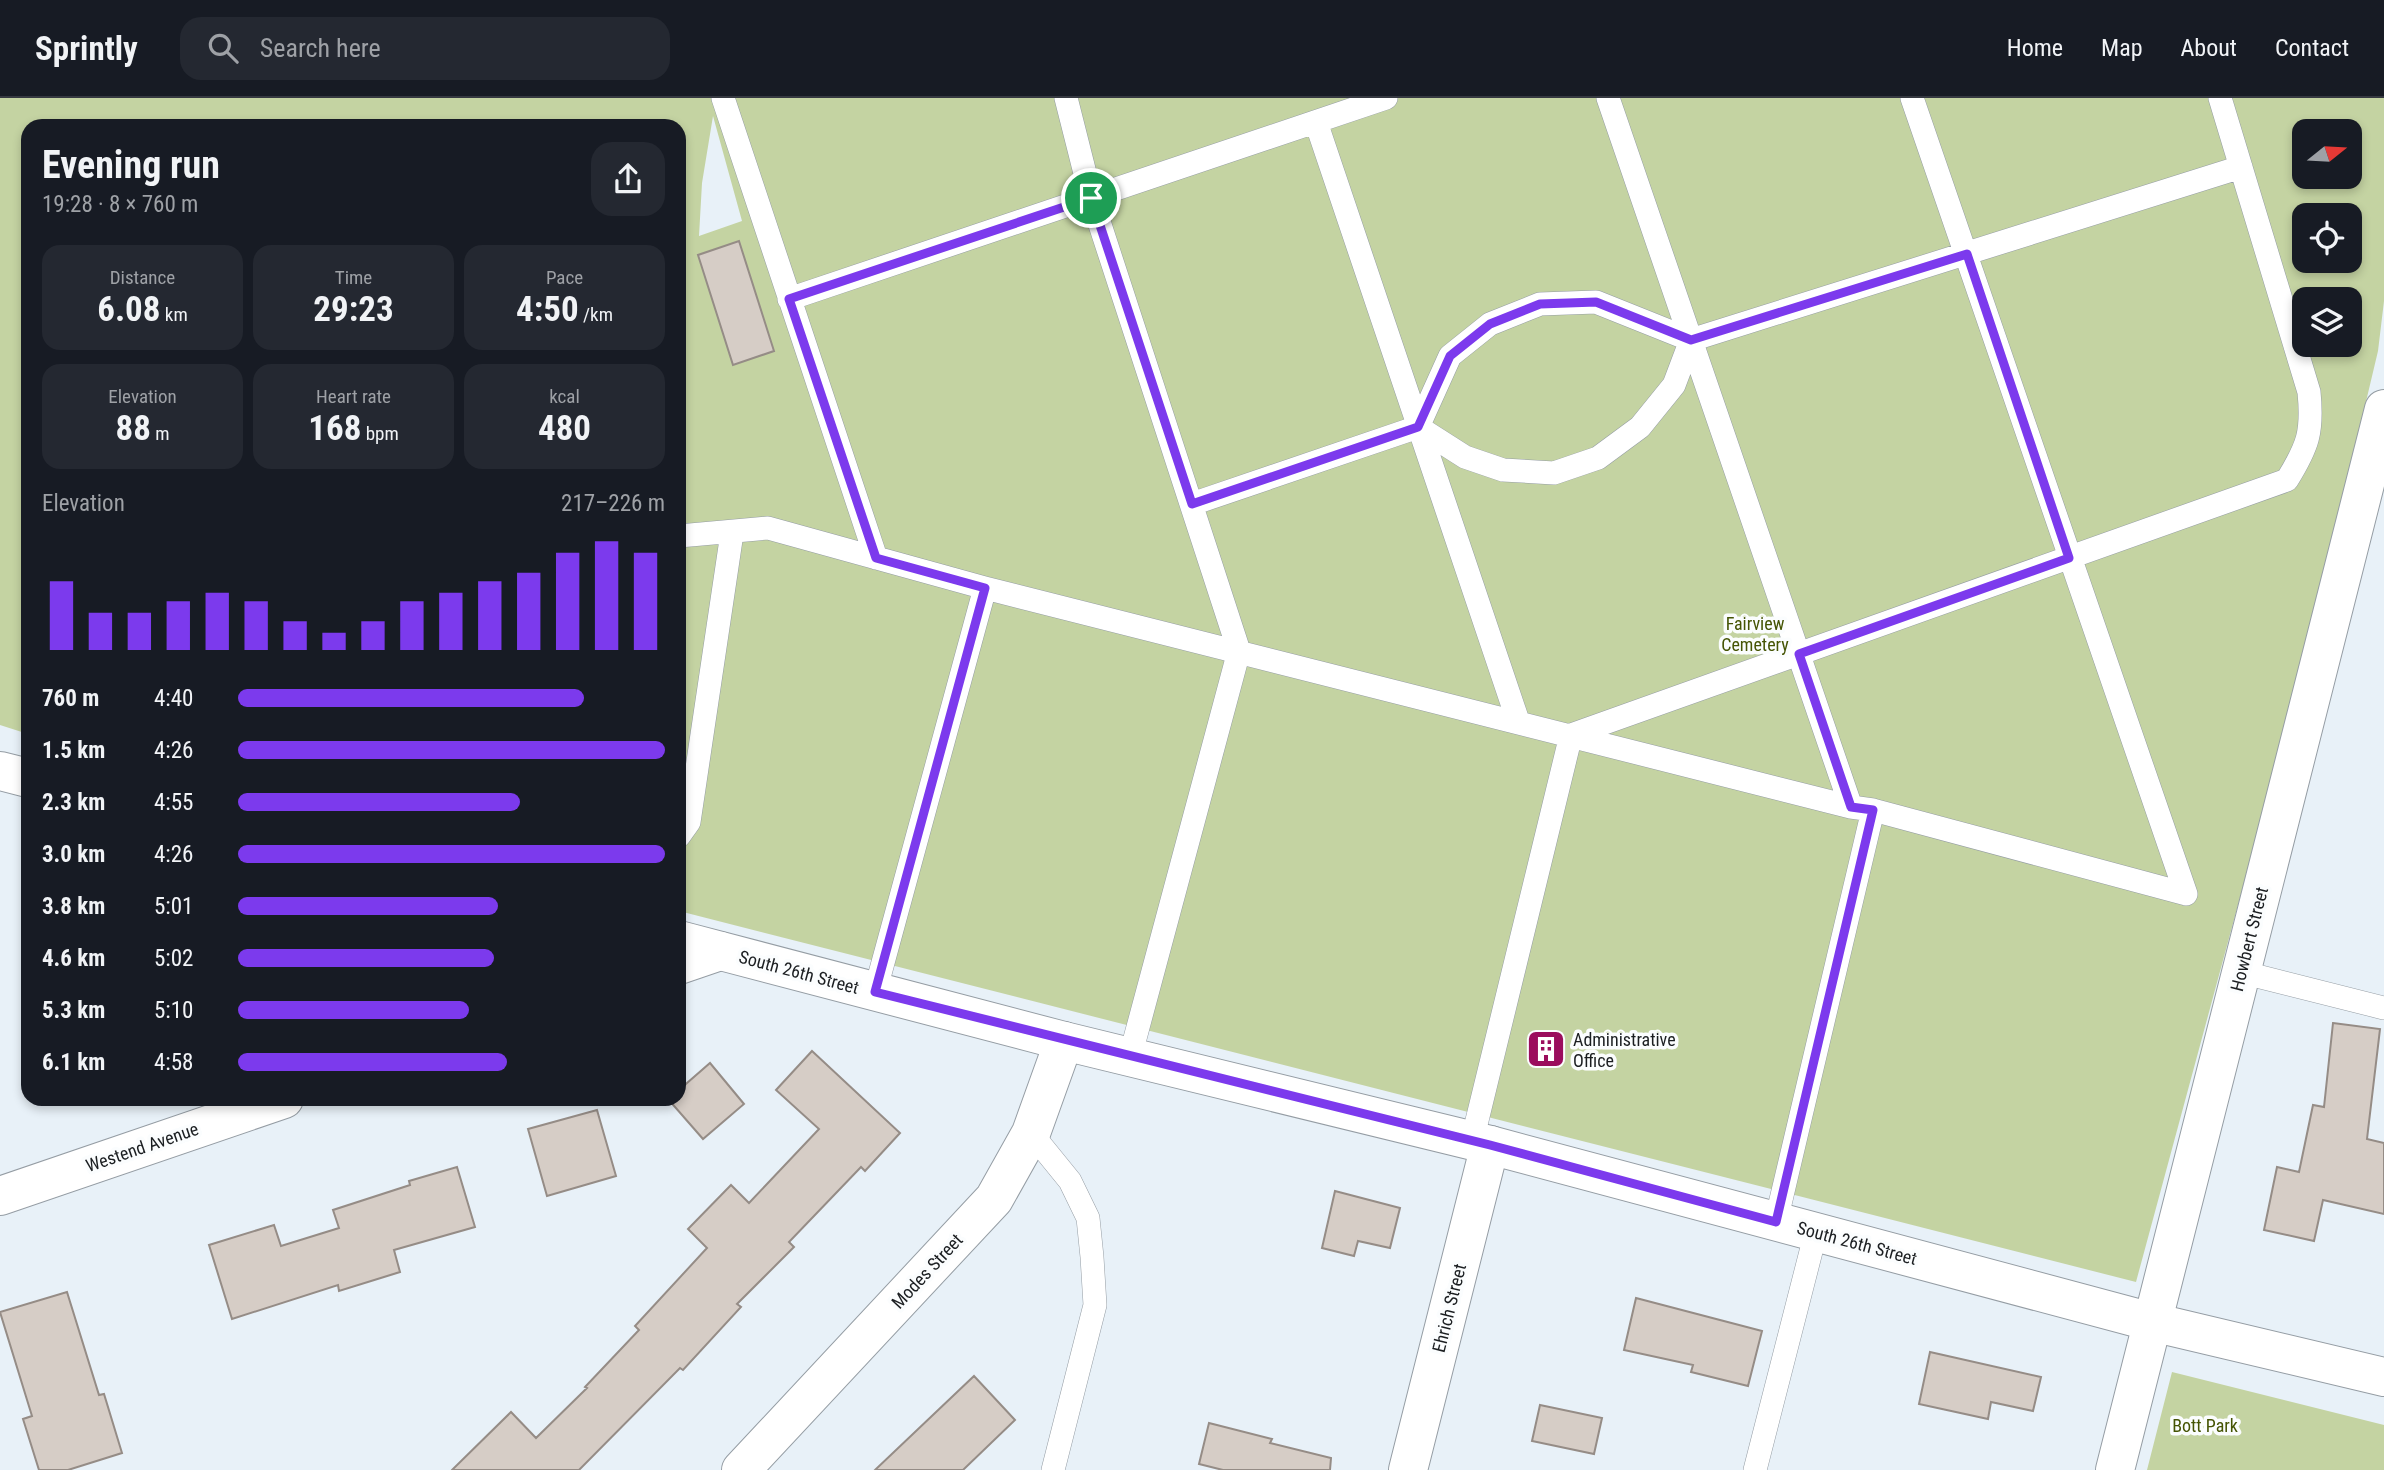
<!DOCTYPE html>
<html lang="en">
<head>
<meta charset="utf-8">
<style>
	body { margin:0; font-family:"Roboto Condensed",sans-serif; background:#242831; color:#f1f3f6; height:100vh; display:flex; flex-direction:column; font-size:26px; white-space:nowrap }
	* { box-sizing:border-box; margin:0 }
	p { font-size:23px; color:#9ea1a6 }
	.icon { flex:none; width:38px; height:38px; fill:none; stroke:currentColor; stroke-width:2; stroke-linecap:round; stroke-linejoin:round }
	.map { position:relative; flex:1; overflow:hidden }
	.drawer { position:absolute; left:21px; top:21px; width:665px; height:987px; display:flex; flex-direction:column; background:#171b24; border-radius:21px; box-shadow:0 4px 10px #0003 }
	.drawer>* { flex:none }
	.needle { width:46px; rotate:72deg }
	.controls { position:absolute; left:2292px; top:21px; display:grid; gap:14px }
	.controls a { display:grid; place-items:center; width:70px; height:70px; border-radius:14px; background:#171b24; box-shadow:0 4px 10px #0003; font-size:35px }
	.pin { position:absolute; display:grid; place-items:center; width:60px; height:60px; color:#fff; margin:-30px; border:4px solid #fff; border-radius:50%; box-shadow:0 2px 7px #0007 }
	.round { display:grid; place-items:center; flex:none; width:74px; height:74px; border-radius:21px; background:#242831 }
	.summary { display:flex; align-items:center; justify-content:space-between; height:119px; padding:0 21px }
	h1 { font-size:38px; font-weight:700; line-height:52px }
	.metrics { display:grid; grid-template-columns:repeat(3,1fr); gap:10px; height:119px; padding:7px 21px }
	.metrics div { display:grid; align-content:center; border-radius:18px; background:#242831; text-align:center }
	.metrics b { font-size:35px; font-weight:700 }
	.metrics small { font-size:19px; font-weight:400 }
	.metrics p { font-size:19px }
	.chart { height:196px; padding:14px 21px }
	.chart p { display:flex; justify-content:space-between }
	.chart svg { width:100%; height:126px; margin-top:7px; stroke:#7c3aed; stroke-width:6 }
	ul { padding:0 21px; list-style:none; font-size:23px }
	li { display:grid; grid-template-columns:112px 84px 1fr; align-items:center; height:52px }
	li i { height:18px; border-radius:9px; background:#7c3aed }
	header { display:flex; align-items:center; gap:42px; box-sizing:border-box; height:98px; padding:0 35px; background:#171b24; border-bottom:2px solid #363941 }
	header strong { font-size:33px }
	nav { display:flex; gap:38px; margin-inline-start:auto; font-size:24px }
	.search { width:490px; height:63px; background:#242831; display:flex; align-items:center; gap:18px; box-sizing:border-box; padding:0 24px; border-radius:21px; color:#9ea1a6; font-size:26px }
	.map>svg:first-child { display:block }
	.green { fill:#c4d3a2; fill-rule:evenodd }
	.building { fill:#d6cdc6; stroke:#958c86; stroke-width:2 }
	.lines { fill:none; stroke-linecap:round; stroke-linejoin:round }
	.lane-casing { stroke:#959da4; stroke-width:24 }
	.street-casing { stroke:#959da4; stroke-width:40 }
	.secondary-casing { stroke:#959da4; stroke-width:40 }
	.lane { stroke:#fff; stroke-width:23 }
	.street { stroke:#fff; stroke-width:38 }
	.secondary { stroke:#fff; stroke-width:38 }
	.route-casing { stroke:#fff; stroke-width:14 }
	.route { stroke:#7c3aed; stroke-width:9 }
	.labels { text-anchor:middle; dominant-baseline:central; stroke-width:7; stroke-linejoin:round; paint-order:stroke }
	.park-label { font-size:18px; fill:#455404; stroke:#fbfdfe }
	.street-label { font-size:18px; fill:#1b1e21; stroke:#fbfdfe }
	.poi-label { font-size:18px; fill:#1b1e21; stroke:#fbfdfe; text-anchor:start }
</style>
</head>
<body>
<header>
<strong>Sprintly</strong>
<div class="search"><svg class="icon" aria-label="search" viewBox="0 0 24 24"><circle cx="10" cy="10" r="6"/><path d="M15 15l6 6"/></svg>Search here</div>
<nav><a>Home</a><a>Map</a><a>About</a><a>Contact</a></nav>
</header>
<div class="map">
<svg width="2384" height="1372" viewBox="0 0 2384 1372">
	<rect width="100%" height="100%" fill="#e8f1f8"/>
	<path class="green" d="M0 0H2384V203L2378 253 2308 548 2136 1184 679 813V28H28V636L0 627ZM713 18 742 123 699 138 702 85ZM2305 33H2350V79H2305ZM2305 117H2350V163H2305ZM2305 201H2350V247H2305Z
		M2172 1274 2384 1327V1372H2147Z"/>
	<path class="building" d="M739 143 774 253 733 267 698 157Z
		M2333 925 2380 931 2367 1041 2384 1045V1116L2323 1102 2314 1143 2264 1132 2277 1069 2299 1074 2313 1007 2324 1009Z
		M812 953 900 1035 865 1073 861 1069 789 1144 794 1149 737 1206 741 1209 683 1272 680 1270 579 1372H452L511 1314 536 1340 587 1290 585 1289 639 1232 635 1228 707 1150 688 1131 731 1087 749 1105 819 1031 776 992Z
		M710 965 744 1006 703 1041 668 1001H679V992Z
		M597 1012 616 1078 547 1098 528 1031Z
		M457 1069 475 1129 394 1152 400 1174 339 1193 338 1187 232 1221 209 1147 274 1127 281 1148 339 1130 333 1112 410 1087 409 1083Z
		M1335 1093 1400 1110 1390 1150 1358 1143 1354 1158 1322 1150Z
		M67 1194 99 1297 104 1296 122 1355 68 1372H39L23 1321 32 1318 0 1214Z
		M1636 1200 1762 1233 1748 1288 1691 1274 1693 1267 1624 1252Z
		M1930 1254 2041 1279 2033 1313 1991 1304 1988 1321 1919 1306Z
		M974 1278 1015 1322 963 1372H875Z
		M1540 1307 1602 1320 1594 1356 1532 1343Z
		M1209 1325 1272 1341 1270 1345 1331 1360 1330 1372H1223L1199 1366Z"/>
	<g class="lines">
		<g class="lane-casing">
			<path id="lane" d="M723 0 876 460
				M1066 0 1091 99 1239 553 1130 959
				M1608 0 1851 709
				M1912 0 2186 796
				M1316 24 1518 623
				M789 201 1386 0
				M1418 329 1450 258 1490 226 1540 206 1596 204 1691 242 2241 69
				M1192 406 1418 329 1465 359 1503 372 1554 375 1598 360 1640 329 1674 287 1691 242
				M679 438 768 430 985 490 1851 709 1873 712 2186 796
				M679 738 689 724 732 435
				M2241 874 2384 910
				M875 894 985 490
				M1031 1035 1070 1083 1088 1120 1092 1159 1095 1207 1053 1372
				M1472 1043 1571 637 2287 382C2308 348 2313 334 2309 294L2220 0
				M1776 1123 1873 712
				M1755 1372 1816 1134"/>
		</g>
		<g class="street-casing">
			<path id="street" d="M679 867 720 853
				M0 1098 284 1001
				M741 1372 994 1101 1031 1035 1064 943
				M1408 1372 1490 1047
				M2115 1372 2384 311"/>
		</g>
		<g class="secondary-casing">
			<path id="secondary" d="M0 673 28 680
				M679 842 1064 943 1490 1047 2152 1224 2384 1279"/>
		</g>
		<use href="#lane" class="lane"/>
		<use href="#street" class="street"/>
		<use href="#secondary" class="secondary"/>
	</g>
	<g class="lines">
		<g class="route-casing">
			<path id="route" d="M1091 100 1192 406 1418 329 1450 258 1490 226 1540 206 1596 204 1691 242 1967 156 2069 460 1799 556 1851 709 1873 712 1776 1124 1490 1047 875 894 985 490 876 460 789 201Z"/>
		</g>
		<use href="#route" class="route"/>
	</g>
	<defs>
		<g id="building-square" transform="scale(2.0125)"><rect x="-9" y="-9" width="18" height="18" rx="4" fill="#9b0d5d" stroke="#fbfdfe"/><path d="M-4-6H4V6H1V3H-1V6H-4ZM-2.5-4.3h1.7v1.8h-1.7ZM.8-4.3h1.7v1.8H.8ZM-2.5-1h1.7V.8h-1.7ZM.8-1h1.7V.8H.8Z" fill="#fff"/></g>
	</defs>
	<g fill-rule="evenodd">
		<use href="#building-square" x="1546" y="951"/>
	</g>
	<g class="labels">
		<g class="park-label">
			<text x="1755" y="525">Fairview<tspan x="1755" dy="21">Cemetery</tspan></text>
			<text x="2205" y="1327">Bott Park</text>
		</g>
		<g class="street-label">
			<text transform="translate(2249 841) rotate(-76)">Howbert Street</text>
			<text transform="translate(799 874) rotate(15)">South 26th Street</text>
			<text transform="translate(142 1049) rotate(-19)">Westend Avenue</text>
			<text transform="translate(1857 1145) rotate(15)">South 26th Street</text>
			<text transform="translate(927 1173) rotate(-47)">Modes Street</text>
			<text transform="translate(1449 1210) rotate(-76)">Ehrich Street</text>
		</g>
		<g class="poi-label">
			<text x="1573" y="941">Administrative<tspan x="1573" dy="21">Office</tspan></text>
		</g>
	</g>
</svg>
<div class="controls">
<a><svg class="needle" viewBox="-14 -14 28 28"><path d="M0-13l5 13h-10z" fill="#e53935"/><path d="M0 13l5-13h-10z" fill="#9ea1a6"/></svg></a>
<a><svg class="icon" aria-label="locate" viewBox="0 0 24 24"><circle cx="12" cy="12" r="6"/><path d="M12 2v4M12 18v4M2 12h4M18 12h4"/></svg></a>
<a><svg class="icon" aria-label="layers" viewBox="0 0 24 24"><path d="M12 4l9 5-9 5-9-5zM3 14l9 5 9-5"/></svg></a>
</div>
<div class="pin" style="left:1091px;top:100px;background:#1e9e55"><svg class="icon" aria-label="arrive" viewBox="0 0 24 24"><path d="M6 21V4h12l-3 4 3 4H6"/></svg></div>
<section class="drawer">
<div class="summary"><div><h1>Evening run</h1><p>19:28 · 8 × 760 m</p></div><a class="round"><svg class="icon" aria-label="share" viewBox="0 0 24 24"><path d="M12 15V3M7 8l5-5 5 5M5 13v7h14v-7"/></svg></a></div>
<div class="metrics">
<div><p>Distance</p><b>6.08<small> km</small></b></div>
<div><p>Time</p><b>29:23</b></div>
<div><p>Pace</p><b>4:50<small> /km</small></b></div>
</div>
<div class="metrics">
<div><p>Elevation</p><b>88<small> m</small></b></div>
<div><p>Heart rate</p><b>168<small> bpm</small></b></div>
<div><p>kcal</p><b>480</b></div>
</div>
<div class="chart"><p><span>Elevation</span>217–226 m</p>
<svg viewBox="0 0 160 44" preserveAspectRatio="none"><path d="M5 44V20M15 44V31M25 44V31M35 44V27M45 44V24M55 44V27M65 44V34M75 44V38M85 44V34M95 44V27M105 44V24M115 44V20M125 44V17M135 44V10M145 44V6M155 44V10"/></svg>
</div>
<ul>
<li><b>760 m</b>4:40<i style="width:81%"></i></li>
<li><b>1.5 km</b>4:26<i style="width:100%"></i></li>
<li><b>2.3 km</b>4:55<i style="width:66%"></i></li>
<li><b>3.0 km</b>4:26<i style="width:100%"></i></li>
<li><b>3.8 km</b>5:01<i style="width:61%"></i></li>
<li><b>4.6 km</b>5:02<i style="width:60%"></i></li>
<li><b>5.3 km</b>5:10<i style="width:54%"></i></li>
<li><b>6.1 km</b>4:58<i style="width:63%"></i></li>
</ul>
</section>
</div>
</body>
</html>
